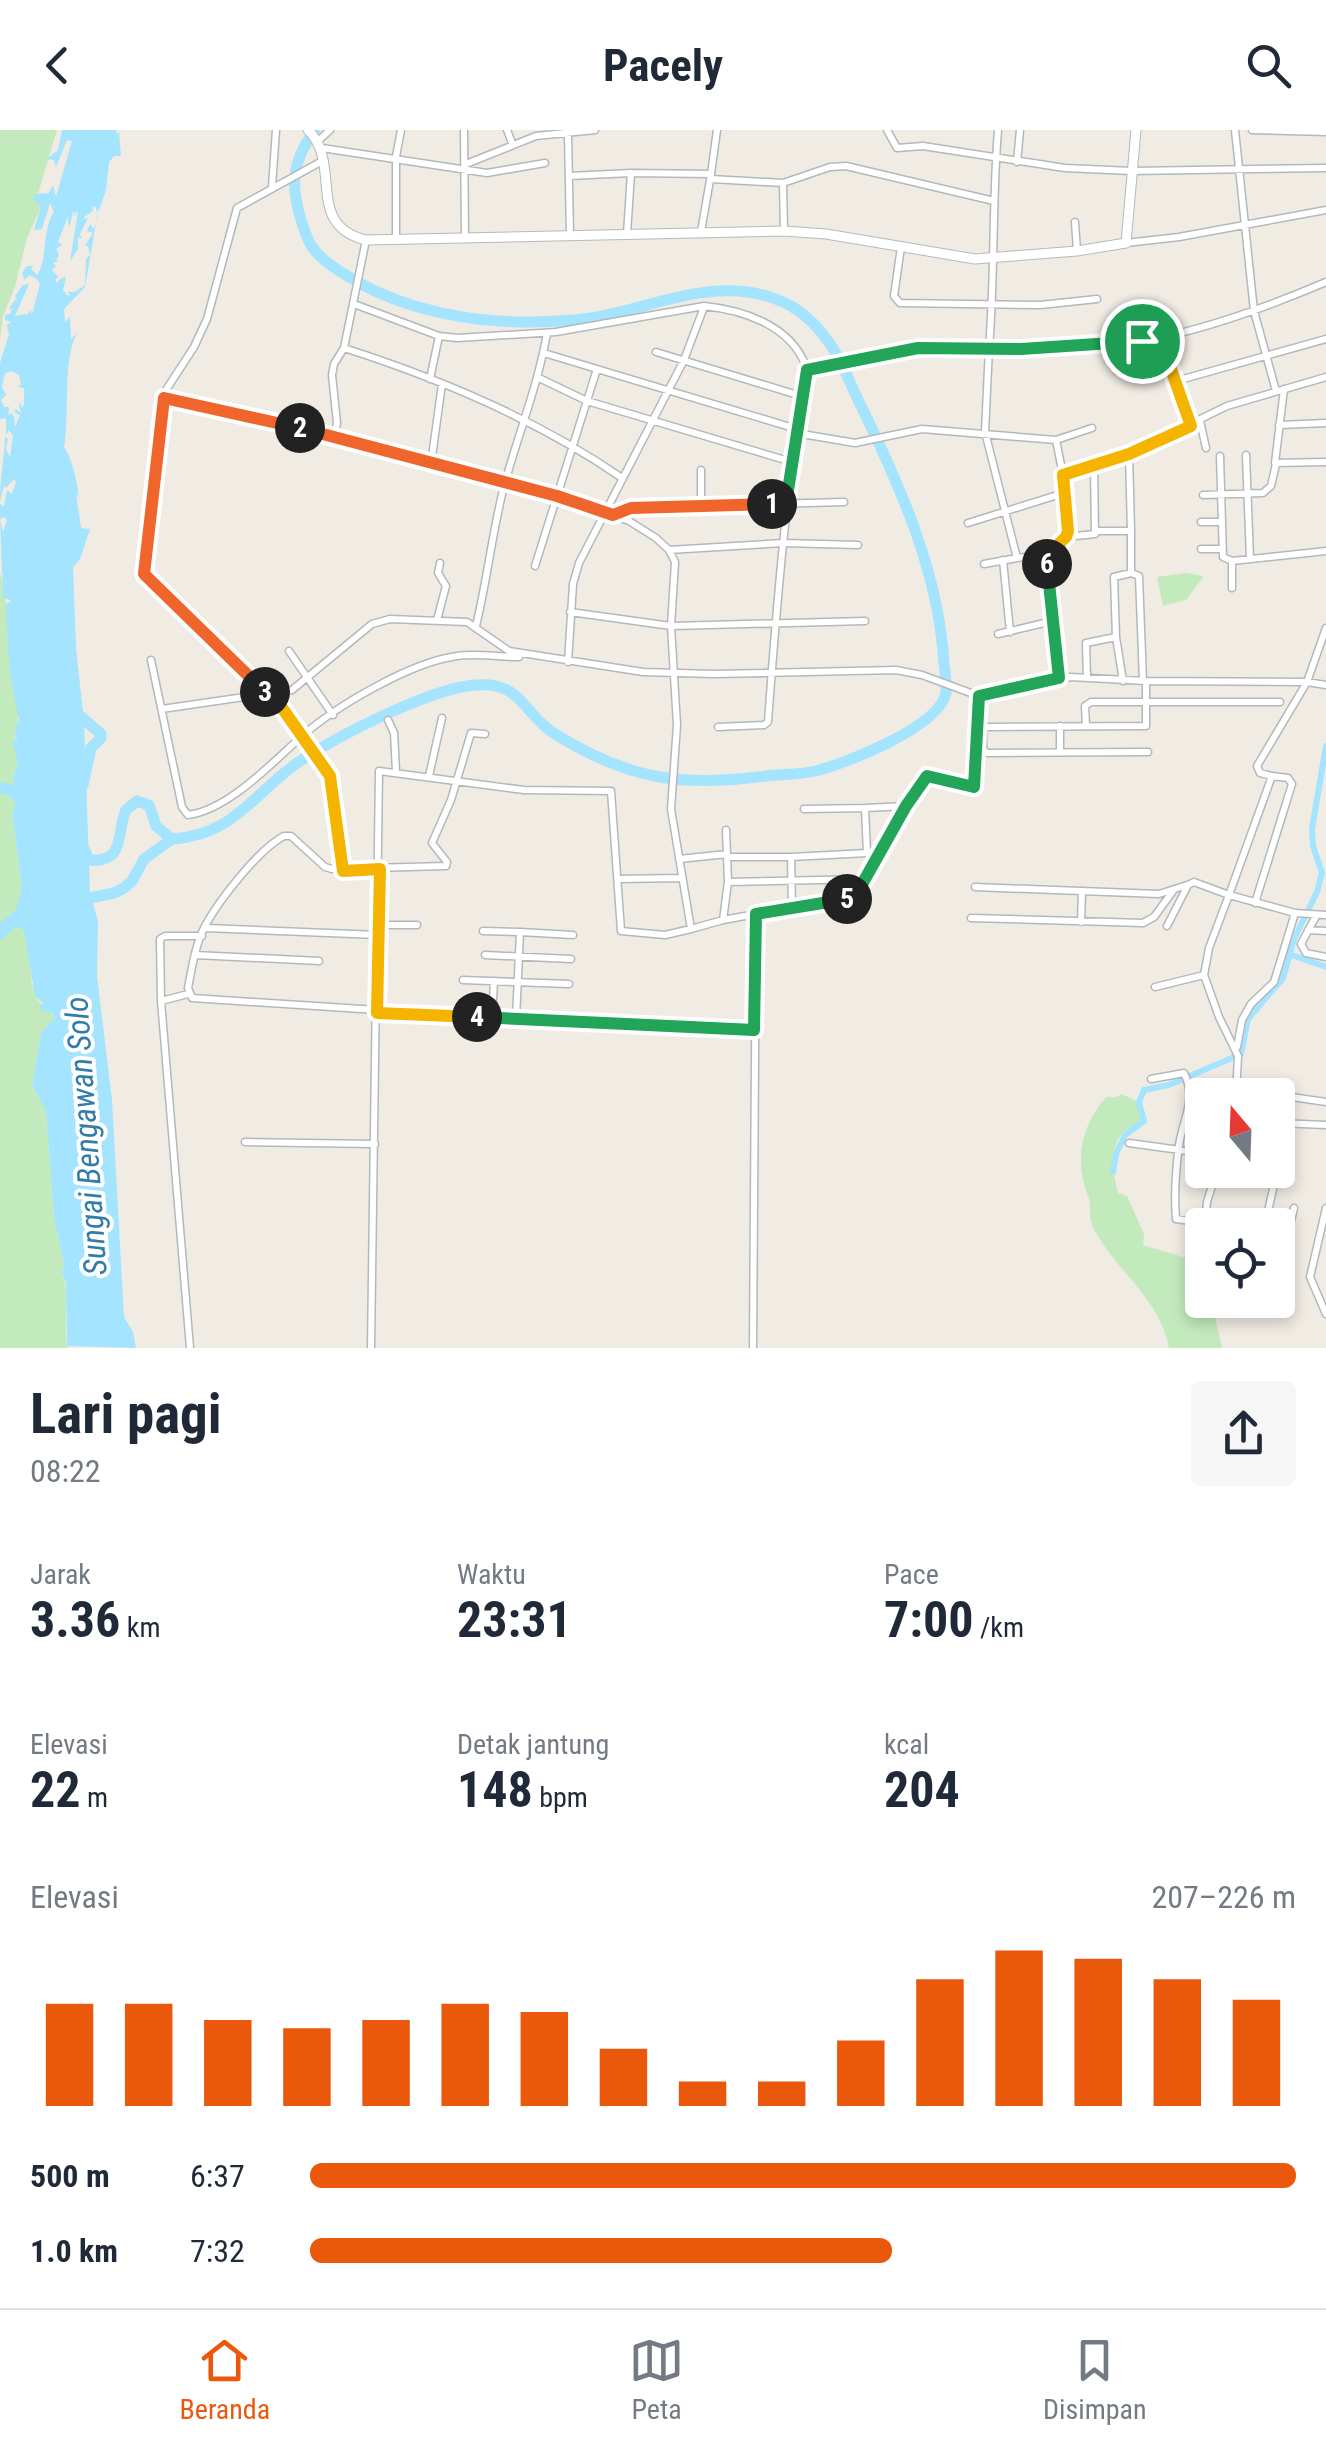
<!DOCTYPE html>
<html lang="id">
<head>
<meta charset="utf-8">
<style>
	body { margin:0; font-family:"Roboto Condensed",sans-serif; background:#f6f6f7; color:#1f2937; height:100vh; display:flex; flex-direction:column; font-size:38px; white-space:nowrap }
	* { box-sizing:border-box; margin:0 }
	p { font-size:32px; color:#747a83 }
	.icon { flex:none; width:55px; height:55px; fill:none; stroke:currentColor; stroke-width:2; stroke-linecap:round; stroke-linejoin:round }
	.map { position:relative; height:1218px; overflow:hidden }
	.drawer { display:flex; flex-direction:column; background:#fff; flex:1 }
	.drawer>* { flex:none }
	.needle { width:65px; rotate:341deg }
	.fabs { position:absolute; left:1185px; top:948px; display:grid; gap:20px }
	.fabs a { display:grid; place-items:center; width:110px; height:110px; border-radius:10px; background:#fff; box-shadow:0 5px 15px #0003; font-size:50px }
	.pin { position:absolute; display:grid; place-items:center; width:85px; height:85px; color:#fff; margin:-42px; border:5px solid #fff; border-radius:50%; box-shadow:0 2px 10px #0007 }
	.km { position:absolute; width:50px; height:50px; margin:-25px; border-radius:50%; background:#222; color:#fff; font-size:28px; line-height:50px; text-align:center }
	.round { display:grid; place-items:center; flex:none; width:105px; height:105px; border-radius:10px; background:#f6f6f7 }
	.head { display:flex; align-items:center; justify-content:space-between; height:170px; padding:0 30px }
	h1 { font-size:55px; font-weight:700; line-height:75px }
	.metrics { display:grid; grid-template-columns:repeat(3,1fr); gap:15px; height:170px; padding:10px 30px }
	.metrics div { display:grid; align-content:center }
	.metrics b { font-size:50px; font-weight:700 }
	.metrics small { font-size:28px; font-weight:400 }
	.metrics p { font-size:28px }
	.chart { height:280px; padding:20px 30px }
	.chart p { display:flex; justify-content:space-between }
	.chart svg { width:100%; height:180px; margin-top:10px; stroke:#ea580c; stroke-width:6 }
	ul { padding:0 30px; list-style:none; font-size:32px }
	li { display:grid; grid-template-columns:160px 120px 1fr; align-items:center; height:75px }
	li i { height:25px; border-radius:12px; background:#ea580c }
	header { display:flex; justify-content:space-between; align-items:center; height:130px; padding:0 30px; background:#fff; font-size:45px; font-weight:700 }
	.tab-bar { display:flex; justify-content:space-around; align-items:center; height:140px; border-top:2px solid #e0e1e3; background:#fff; font-size:28px; color:#747a83 }
	.tab-bar a { display:grid; justify-items:center; gap:5px }
	.tab-bar .selected { color:#ea580c }
	.map>svg:first-child { display:block }
	.green { fill:#c3eabd }
	.water { fill:#a4e4ff; fill-rule:evenodd }
	.lines { fill:none; stroke-linecap:round; stroke-linejoin:round }
	.canal { stroke:#a4e4ff; stroke-width:6 }
	.river { stroke:#a4e4ff; stroke-width:11 }
	.street-casing { stroke:#b4b8bc; stroke-width:9 }
	.secondary-casing { stroke:#b5babf; stroke-width:11 }
	.street { stroke:#fff; stroke-width:6 }
	.secondary { stroke:#fff; stroke-width:9 }
	.split-1-casing { stroke:#fff; stroke-width:20 }
	.split-2-casing { stroke:#fff; stroke-width:20 }
	.split-3-casing { stroke:#fff; stroke-width:20 }
	.split-4-casing { stroke:#fff; stroke-width:20 }
	.split-5-casing { stroke:#fff; stroke-width:20 }
	.split-6-casing { stroke:#fff; stroke-width:20 }
	.split-7-casing { stroke:#fff; stroke-width:20 }
	.split-1 { stroke:#22a559; stroke-width:12 }
	.split-2 { stroke:#f0652b; stroke-width:12 }
	.split-3 { stroke:#f0652b; stroke-width:12 }
	.split-4 { stroke:#f5b400; stroke-width:12 }
	.split-5 { stroke:#22a559; stroke-width:12 }
	.split-6 { stroke:#22a559; stroke-width:12 }
	.split-7 { stroke:#f5b400; stroke-width:12 }
	.labels { text-anchor:middle; dominant-baseline:central; stroke-width:8; stroke-linejoin:round; paint-order:stroke }
	.water-label { font-size:32px; font-style:italic; fill:#327ca9; stroke:#fff }
</style>
</head>
<body>
<header><svg class="icon" aria-label="back" viewBox="0 0 24 24"><path d="M15 5l-7 7 7 7"/></svg>Pacely<svg class="icon" aria-label="search" viewBox="0 0 24 24"><circle cx="10" cy="10" r="6"/><path d="M15 15l6 6"/></svg></header>
<div class="map">
<svg width="1326" height="1218" viewBox="0 0 1326 1218">
	<rect width="100%" height="100%" fill="#f0ebe3"/>
	<path class="green" d="M0 0H57L38 64 33 68 41 77 27 108 15 157 3 186 0 210Z
		M0 442C9 475 9 511 11 545 11 562 23 578 16 597L18 599 14 602 17 607 13 611 18 633 13 647 15 679 12 681 22 757 18 776 28 815 32 854 37 869 55 887 41 903 32 955 46 981 54 1088 64 1134 62 1143C71 1166 62 1195 68 1218H0Z
		M1186 443 1204 446 1186 470 1163 476 1157 447Z
		M1121 964 1137 971 1141 990C1137 994 1132 996 1127 999 1107 1015 1113 1043 1118 1063L1127 1066 1144 1104 1143 1115 1193 1130 1199 1167 1214 1183 1222 1218H1169C1161 1171 1119 1143 1096 1103 1086 1086 1093 1079 1088 1066 1074 1031 1081 996 1106 967H1117Z"/>
	<path class="water" d="M62 0H116L117 5 119 1 121 26H114L109 32 106 60 97 87 85 157 64 179 65 192 70 187 71 209 77 203C62 230 70 285 64 317 72 327 78 355 79 369L76 363 81 398 90 399 80 429 73 437 76 518 84 592 90 762 98 791 97 846 112 970 124 1187 133 1202 136 1218 67 1216 66 1153 62 1143 64 1134 54 1088 46 981 32 955 41 903 55 887 52 883 40 880V875L44 874 35 866 24 801 17 796 0 811V793L16 780 22 757 12 681 15 679 13 647 18 633 12 611 17 609 14 601 18 599 14 598 19 590 10 544 6 480V474L11 471 3 467 0 390 3 402 7 390 4 387 0 389V374L4 376 7 360 12 364 16 352 14 349 6 358 4 356 0 372C0 348 4 330 5 307L8 309 6 319 10 327 13 306 9 300 6 305V288L0 289V233L9 204 7 195 11 192 5 190V185L10 184 12 179 9 178 17 168 15 166 23 155 29 154 15 186 28 184 30 180 32 184 40 154 37 149 30 145 24 150 22 143 27 136H33L31 139 37 145C48 132 42 96 54 82L50 73 42 99 34 100 41 76 33 69 36 64 49 63 53 55 56 67 72 11 67 10 56 37 54 30 47 29 58 20ZM93 76 96 77V83L98 78 99 82 94 99 90 94 87 101 93 103 85 116H88L90 125 86 129 85 155 75 162H67L70 164 68 166 63 160 66 147 62 148 70 141 56 153V148H59L52 140 56 136 53 133 58 131 55 127 57 129 59 124 56 119 62 115 58 112 68 86V94L70 95 73 82H75L73 87 78 81 70 131 78 119V107L82 109 80 104 88 88 84 89V87L93 81ZM12 241 19 245 21 254 18 257 24 258V275L21 277V272L19 275 21 283 16 279 14 282 20 285 15 297 14 286 10 283 8 285 9 277H4L1 270 6 265 2 257 5 243Z"/>
	<g class="lines">
		<path class="canal" d="M1289 824 1326 837
			M1113 1042 1116 1024 1125 1005 1144 991 1139 972 1144 960 1169 955 1241 924 1248 889 1283 848 1294 809 1317 762 1322 743 1313 716 1312 699 1326 616"/>
		<path class="river" d="M74 584 79 585 101 604V608L91 618 83 655
			M0 658 8 659 25 672
			M172 709C235 705 253 663 300 631 339 605 423 563 467 556 522 547 521 583 555 604 626 648 678 657 758 647 777 644 798 645 816 641 847 633 939 597 946 563 947 555 945 543 944 534 939 444 901 358 862 278 852 258 844 236 832 217 821 200 808 186 791 176 719 137 647 184 574 190 498 197 415 187 349 147 336 139 321 130 312 117 307 110 304 99 301 90 290 54 292 31 315 0
			M84 718 89 730C126 734 116 702 126 680L137 671 149 675 156 696 172 709
			M80 770 114 763 124 758 132 751 144 729 172 709"/>
		<g class="street-casing">
			<path id="street" d="M464 0 465 107
				M507 0 512 13
				M887 0 897 18 923 16 1065 38 1132 41 1326 38
				M998 0C992 73 995 145 989 218 1044 219 1104 219 1158 208 1216 196 1272 175 1326 152
				M1235 0 1254 181 1276 261
				M1252 0 1326 2
				M568 4 570 105
				M318 11 330 0
				M322 18 487 43 545 33
				M1017 32 1020 0
				M466 34 536 6 595 0
				M711 44 717 0
				M569 46 631 43
				M711 49 783 53 830 37 846 36 994 71
				M783 53 784 101
				M272 57 276 0
				M1075 92 1077 121
				M627 104 631 43 711 44 701 102
				M396 109V27L401 0
				M366 110 344 218 334 234 332 245 337 293 334 306 604 382 629 391 656 408 669 420 675 432 671 496 677 595 671 679 691 799 723 790 728 752 726 700
				M1126 113 1179 107 1326 80
				M901 117 894 166 900 173 1040 175 1097 169
				M354 174 439 206 457 208 556 202 704 176C743 180 789 195 805 234 810 247 799 286 796 302 783 398 775 495 768 592L764 595 718 597
				M1160 208 1191 295
				M344 218C441 249 538 290 622 348
				M656 222 801 266
				M597 239 797 299
				M807 240 918 218H989L985 302 1017 428 1048 424
				M537 247 587 271 792 332
				M430 249 439 206
				M1176 251 1326 209
				M1284 259 1275 333 1326 332
				M164 268 334 306
				M1200 291 1206 318
				M1279 295 1326 293
				M1092 298 1056 310 1063 345 1129 324 1227 276 1326 247
				M796 303 855 313 922 299 1056 310
				M1246 325 1250 429
				M1220 326 1223 427 1232 431 1326 421
				M431 334 442 254
				M701 340V376
				M1203 365 1263 363 1271 356 1276 334
				M614 384 631 378 844 372
				M1201 392H1221
				M968 393 1064 363
				M1096 401H1131L1129 324
				M1066 407 1095 404 1094 336
				M1201 419H1221
				M669 420 783 413 858 415
				M1003 430 1010 502
				M1232 431V458
				M984 434 1017 428
				M535 436 597 239 544 223
				M1131 443 1139 446 1143 551
				M570 482 671 496 865 491
				M437 490 446 456 438 443 440 433
				M476 496C487 450 492 405 503 360 517 307 538 256 547 203
				M1326 498 1307 552 1257 636 1260 643 1272 646 1229 765 1295 783 1326 785
				M998 504 1053 491
				M289 521 333 585
				M151 530 182 677 188 685C228 680 272 633 301 607 336 576 411 532 457 526 477 523 499 527 519 527
				M568 532 573 454 579 433 684 230 704 177
				M1087 547 1086 513 1116 507
				M1059 548 1047 429C1049 415 1064 413 1068 401L1063 345
				M1123 551 1116 507 1114 447 1131 443V401
				M1146 551V596L987 597 983 600V619L987 623 1148 622
				M267 564 165 466 144 440 166 260 194 217 207 189 237 78 324 30
				M273 565 331 646 343 741
				M162 579 292 560 372 494 390 489 467 492 509 521 643 542 714 544 896 540 922 545 979 566 1070 547 1146 551 1307 552 1326 555
				M388 590 394 603 396 641
				M1060 596V622
				M1086 596 1085 576 1091 572H1280
				M429 646 442 588
				M804 679 865 678
				M728 727H791
				M679 729 727 724
				M618 749 681 748
				M728 752 866 749
				M975 757 1159 764 1187 755
				M1255 773 1292 654 1288 648 1272 646
				M792 778 791 727 867 723 865 678 906 676 928 645 975 657 979 566
				M756 784 849 769 857 765 906 678
				M1316 786 1301 814 1306 823 1326 827
				M971 788 1143 793 1154 787 1173 761
				M723 790 756 784 753 1218
				M1081 792 1082 761
				M379 795H417
				M1167 796 1188 755 1194 752 1229 765 1209 818 1204 845 1219 887 1238 926 1236 965
				M206 798 378 805
				M1308 800 1326 801
				M483 801 520 802 516 889
				M520 802 573 805
				M195 825 319 831
				M485 825 571 829
				M463 850 569 854
				M1155 857 1204 845
				M188 864 161 871 160 809 165 806H202
				M161 871 190 1218
				M377 880 192 868 188 858C192 838 195 815 205 796 219 770 259 719 284 706H291L325 737 332 739 446 736 447 732 432 713 451 670 471 603 485 604
				M377 883 754 900
				M492 888 494 851
				M1237 917 1242 890 1251 874 1274 852 1295 783
				M1151 949 1184 943C1197 969 1183 989 1179 1015 1176 1038 1174 1066 1176 1089L1205 1093 1207 1072 1217 1040
				M1237 959 1326 972
				M1191 973 1202 974
				M1278 993 1326 995
				M245 1012 375 1014
				M1129 1013 1202 1023
				M1326 1078 1310 1147 1326 1184
				M1265 1095 1273 1059
				M1286 1112 1294 1078
				M371 1218 379 641 524 660 611 661 621 801 665 805 691 799"/>
		</g>
		<g class="secondary-casing">
			<path id="secondary" d="M308 0C343 34 304 95 366 110L784 101 826 104 975 129 1077 121 1126 113 1136 0"/>
		</g>
		<use href="#street" class="street"/>
		<use href="#secondary" class="secondary"/>
	</g>
	<g class="lines">
		<g class="split-1-casing">
			<path id="split-1" d="M772 374 786 373 807 240 918 218 1021 219 1142 211"/>
		</g>
		<g class="split-2-casing">
			<path id="split-2" d="M300 298 557 366 613 385 631 378 772 374"/>
		</g>
		<g class="split-3-casing">
			<path id="split-3" d="M265 562 144 444 164 268 300 298"/>
		</g>
		<g class="split-4-casing">
			<path id="split-4" d="M265 562 273 565 330 646 343 741 380 739 377 883 477 887"/>
		</g>
		<g class="split-5-casing">
			<path id="split-5" d="M477 887 754 900 756 784 847 769"/>
		</g>
		<g class="split-6-casing">
			<path id="split-6" d="M847 769 856 765 906 676 927 646 974 657 979 566 1059 548 1047 434"/>
		</g>
		<g class="split-7-casing">
			<path id="split-7" d="M1047 434 1048 424 1066 407 1068 401 1063 345 1129 324 1191 296 1160 208 1142 211"/>
		</g>
		<use href="#split-1" class="split-1"/>
		<use href="#split-2" class="split-2"/>
		<use href="#split-3" class="split-3"/>
		<use href="#split-4" class="split-4"/>
		<use href="#split-5" class="split-5"/>
		<use href="#split-6" class="split-6"/>
		<use href="#split-7" class="split-7"/>
	</g>
	<g class="labels">
		<g class="water-label">
			<text transform="translate(86 1006) rotate(-94)">Sungai Bengawan Solo</text>
		</g>
	</g>
</svg>
<div class="fabs">
<a><svg class="needle" viewBox="-14 -14 28 28"><path d="M0-13l5 13h-10z" fill="#e53935"/><path d="M0 13l5-13h-10z" fill="#747a83"/></svg></a>
<a><svg class="icon" aria-label="locate" viewBox="0 0 24 24"><circle cx="12" cy="12" r="6"/><path d="M12 2v4M12 18v4M2 12h4M18 12h4"/></svg></a>
</div>
<div class="pin" style="left:1142px;top:211px;background:#1e9e55"><svg class="icon" aria-label="arrive" viewBox="0 0 24 24"><path d="M6 21V4h12l-3 4 3 4H6"/></svg></div>
<b class="km" style="left:772px;top:374px">1</b>
<b class="km" style="left:300px;top:298px">2</b>
<b class="km" style="left:265px;top:562px">3</b>
<b class="km" style="left:477px;top:887px">4</b>
<b class="km" style="left:847px;top:769px">5</b>
<b class="km" style="left:1047px;top:434px">6</b>
</div>
<section class="drawer">
<div class="head"><div><h1>Lari pagi</h1><p>08:22</p></div><a class="round"><svg class="icon" aria-label="share" viewBox="0 0 24 24"><path d="M12 15V3M7 8l5-5 5 5M5 13v7h14v-7"/></svg></a></div>
<div class="metrics">
<div><p>Jarak</p><b>3.36<small> km</small></b></div>
<div><p>Waktu</p><b>23:31</b></div>
<div><p>Pace</p><b>7:00<small> /km</small></b></div>
</div>
<div class="metrics">
<div><p>Elevasi</p><b>22<small> m</small></b></div>
<div><p>Detak jantung</p><b>148<small> bpm</small></b></div>
<div><p>kcal</p><b>204</b></div>
</div>
<div class="chart"><p><span>Elevasi</span>207–226 m</p>
<svg viewBox="0 0 160 44" preserveAspectRatio="none"><path d="M5 44V19M15 44V19M25 44V23M35 44V25M45 44V23M55 44V19M65 44V21M75 44V30M85 44V38M95 44V38M105 44V28M115 44V13M125 44V6M135 44V8M145 44V13M155 44V18"/></svg>
</div>
<ul>
<li><b>500 m</b>6:37<i style="width:100%"></i></li>
<li><b>1.0 km</b>7:32<i style="width:59%"></i></li>
</ul>
</section>
<nav class="tab-bar">
<a class="selected"><svg class="icon" aria-label="home" viewBox="0 0 24 24"><path d="M3 11l9-7 9 7M6 9v11h12V9"/></svg>Beranda</a>
<a><svg class="icon" aria-label="map" viewBox="0 0 24 24"><path d="M3 6l6-2 6 2 6-2v14l-6 2-6-2-6 2zM9 4v14M15 6v14"/></svg>Peta</a>
<a><svg class="icon" aria-label="saved" viewBox="0 0 24 24"><path d="M7 4h10v16l-5-4-5 4z"/></svg>Disimpan</a>
</nav>
</body>
</html>
